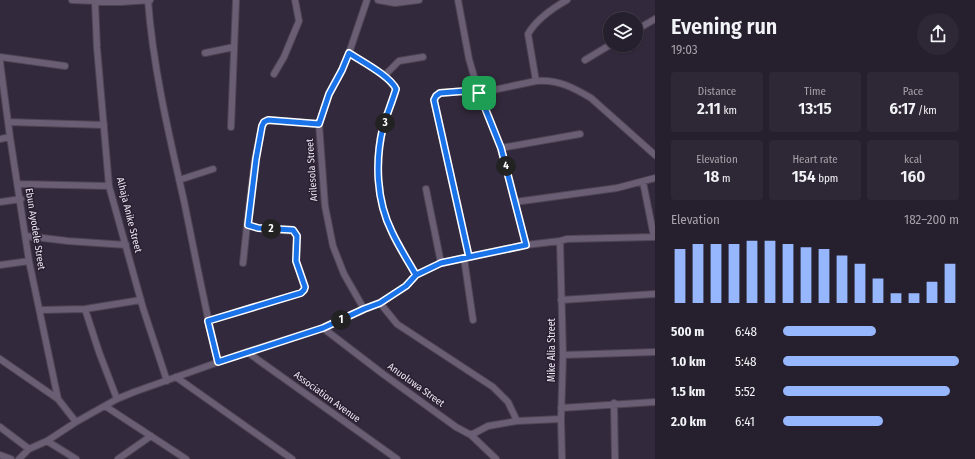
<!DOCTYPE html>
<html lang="en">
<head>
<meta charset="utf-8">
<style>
	body { margin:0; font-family:"Fira Sans Condensed",sans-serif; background:#2e2735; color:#f1f3f6; height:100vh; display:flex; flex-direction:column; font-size:15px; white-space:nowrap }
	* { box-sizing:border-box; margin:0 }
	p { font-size:13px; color:#a4a2aa }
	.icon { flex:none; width:22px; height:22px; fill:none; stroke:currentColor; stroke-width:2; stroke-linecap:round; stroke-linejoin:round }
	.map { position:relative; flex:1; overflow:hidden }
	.sheet { display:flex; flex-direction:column; background:#261f2d; width:320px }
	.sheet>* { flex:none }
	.tools { position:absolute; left:603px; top:12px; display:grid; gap:8px }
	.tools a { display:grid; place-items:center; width:40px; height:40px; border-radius:50%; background:#261f2d; box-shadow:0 1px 3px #0004,0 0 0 1px #423d49; font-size:20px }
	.pin { position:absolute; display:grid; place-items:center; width:34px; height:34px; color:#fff; margin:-17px; border-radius:8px; box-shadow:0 2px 6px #0006 }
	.km { position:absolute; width:20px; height:20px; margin:-10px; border-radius:50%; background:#222; color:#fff; font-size:11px; line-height:20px; text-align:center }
	.round { display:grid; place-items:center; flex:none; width:42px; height:42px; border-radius:21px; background:#2e2735 }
	.overview { display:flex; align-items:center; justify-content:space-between; height:68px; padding:0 16px }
	h1 { font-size:22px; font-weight:600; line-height:30px }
	.metrics { display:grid; grid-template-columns:repeat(3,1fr); gap:6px; height:68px; padding:4px 16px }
	.metrics div { display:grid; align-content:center; border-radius:4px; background:#2e2735; text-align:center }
	.metrics b { font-size:17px; font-weight:600 }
	.metrics small { font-size:11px; font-weight:400 }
	.metrics p { font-size:11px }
	.chart { height:112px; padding:8px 16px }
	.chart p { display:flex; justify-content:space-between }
	.chart svg { width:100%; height:72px; margin-top:4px; stroke:#96b6fd; stroke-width:6 }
	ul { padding:0 16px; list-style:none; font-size:13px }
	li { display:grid; grid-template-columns:64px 48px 1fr; align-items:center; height:30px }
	li i { height:10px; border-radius:5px; background:#96b6fd }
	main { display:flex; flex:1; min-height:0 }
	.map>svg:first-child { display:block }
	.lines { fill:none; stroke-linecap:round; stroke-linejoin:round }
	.minor-casing { stroke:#4d4454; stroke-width:8 }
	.minor { stroke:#6a5e74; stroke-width:6 }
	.route-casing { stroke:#fff; stroke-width:8 }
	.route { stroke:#1a73e8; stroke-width:5 }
	.labels { text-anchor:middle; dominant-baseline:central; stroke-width:3; stroke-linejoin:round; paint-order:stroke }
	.street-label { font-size:10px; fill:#ede7f3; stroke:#291f31 }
</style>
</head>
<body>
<main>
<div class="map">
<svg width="655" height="459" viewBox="0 0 655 459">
	<rect width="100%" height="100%" fill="#33293c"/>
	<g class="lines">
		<g class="minor-casing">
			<path id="minor" d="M72 0 121 2 150 0
				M148 0C153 68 169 135 184 201 195 255 205 308 218 362
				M378 0 395 3 419 0
				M458 0 469 59 478 90 501 148 526 245
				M95 2 97 48 109 186 143 308 167 381
				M636 30 655 19
				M205 53 234 47
				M349 53C361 61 391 76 396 89 392 102 387 114 383 127 375 161 376 200 392 232 399 247 408 261 416 275
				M0 57 65 66
				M585 60 610 45
				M0 62 10 137 29 261 58 399
				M274 74 284 57 299 21 295 0
				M384 76 399 61 423 57
				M536 81 528 34C536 20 553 8 567 0
				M479 93 536 81C558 79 574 88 591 98L655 155
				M8 122 104 125
				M231 127 236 0
				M0 139 10 137
				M501 148 580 134
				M179 180 213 169
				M643 182 654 237
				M18 184 109 186
				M426 189 441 263
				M0 202 21 199
				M515 202 617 188 655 178
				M26 236 68 241 126 245
				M560 241 563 355 561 419 562 459
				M469 257 434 100 436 96 440 93 478 90
				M464 258 473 320
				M243 263 247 225
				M0 265 29 261
				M561 300 655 294
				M380 303 397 324 493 387 508 402 517 421 561 419
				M85 309 99 352 117 399
				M364 309 344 274 333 246 325 206 319 124 329 94 342 70 349 53 367 0
				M40 310 85 309 141 300
				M208 321 301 293 304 290 305 287 296 261 297 236 293 231 258 228 247 225 255 159 262 126 265 122 268 120 319 124
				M323 328 383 374 456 427 471 435 496 459
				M247 352 397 459
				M563 355 655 352
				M0 359 58 399 76 422
				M176 377 292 459
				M614 403 615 459
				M105 406 186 459
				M561 408 655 402
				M0 427 29 449 47 441 76 422 117 399 134 392 247 352 323 328 364 309 380 303 406 286 416 275 441 263 526 245 560 241 567 239 655 237
				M471 435 488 426 517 421
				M47 441 76 459
				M0 455 11 459
				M19 459 29 449
				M118 459 151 436"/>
		</g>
		<use href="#minor" class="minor"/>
	</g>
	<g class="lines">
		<g class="route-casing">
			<path id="route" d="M479 93 478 90 440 93 436 96 434 100 469 257 441 263 416 275 406 286 380 303 364 309 323 328 218 362 208 321 301 293 304 290 305 287 296 261 297 236 293 230 258 228 248 225 256 159 262 126 264 122 268 120 319 124 329 94 342 70 349 53C361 61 390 76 396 89 392 102 387 114 383 127 375 161 376 200 392 232 399 247 408 261 416 275L441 263 469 257 526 245 501 148 479 93"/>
		</g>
		<use href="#route" class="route"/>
	</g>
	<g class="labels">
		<g class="street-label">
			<text transform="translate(312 170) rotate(-94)">Arilesola Street</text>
			<text transform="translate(129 215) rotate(76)">Alhaja Anike Street</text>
			<text transform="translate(35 229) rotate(81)">Ebun Ayodele Street</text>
			<text transform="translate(552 350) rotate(-90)">Mike Alia Street</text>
			<text transform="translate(416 385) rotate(36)">Anuoluwa Street</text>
			<text transform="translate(327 397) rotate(36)">Association Avenue</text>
		</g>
	</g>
</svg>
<div class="tools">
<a><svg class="icon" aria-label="layers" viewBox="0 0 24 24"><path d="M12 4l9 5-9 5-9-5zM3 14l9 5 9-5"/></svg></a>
</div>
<div class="pin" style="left:479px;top:93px;background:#1e9e55"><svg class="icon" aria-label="arrive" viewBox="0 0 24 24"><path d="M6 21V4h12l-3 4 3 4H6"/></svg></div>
<b class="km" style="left:341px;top:320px">1</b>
<b class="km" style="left:271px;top:229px">2</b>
<b class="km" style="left:385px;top:123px">3</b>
<b class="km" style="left:506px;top:166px">4</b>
</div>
<section class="sheet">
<div class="overview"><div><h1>Evening run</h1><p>19:03</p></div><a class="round"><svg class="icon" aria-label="share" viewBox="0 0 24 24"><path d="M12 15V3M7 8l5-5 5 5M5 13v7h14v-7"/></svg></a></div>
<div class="metrics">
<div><p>Distance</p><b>2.11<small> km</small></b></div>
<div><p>Time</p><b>13:15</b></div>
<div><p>Pace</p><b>6:17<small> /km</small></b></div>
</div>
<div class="metrics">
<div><p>Elevation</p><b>18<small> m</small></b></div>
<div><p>Heart rate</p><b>154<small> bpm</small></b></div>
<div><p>kcal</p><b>160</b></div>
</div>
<div class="chart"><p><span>Elevation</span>182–200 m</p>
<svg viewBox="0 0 160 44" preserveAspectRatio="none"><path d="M5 44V11M15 44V8M25 44V8M35 44V8M45 44V6M55 44V6M65 44V8M75 44V10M85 44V11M95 44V15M105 44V20M115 44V29M125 44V38M135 44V38M145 44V31M155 44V20"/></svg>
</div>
<ul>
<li><b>500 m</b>6:48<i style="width:53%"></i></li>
<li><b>1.0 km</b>5:48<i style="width:100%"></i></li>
<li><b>1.5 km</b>5:52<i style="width:95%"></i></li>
<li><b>2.0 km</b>6:41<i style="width:57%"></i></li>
</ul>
</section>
</main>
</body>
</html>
